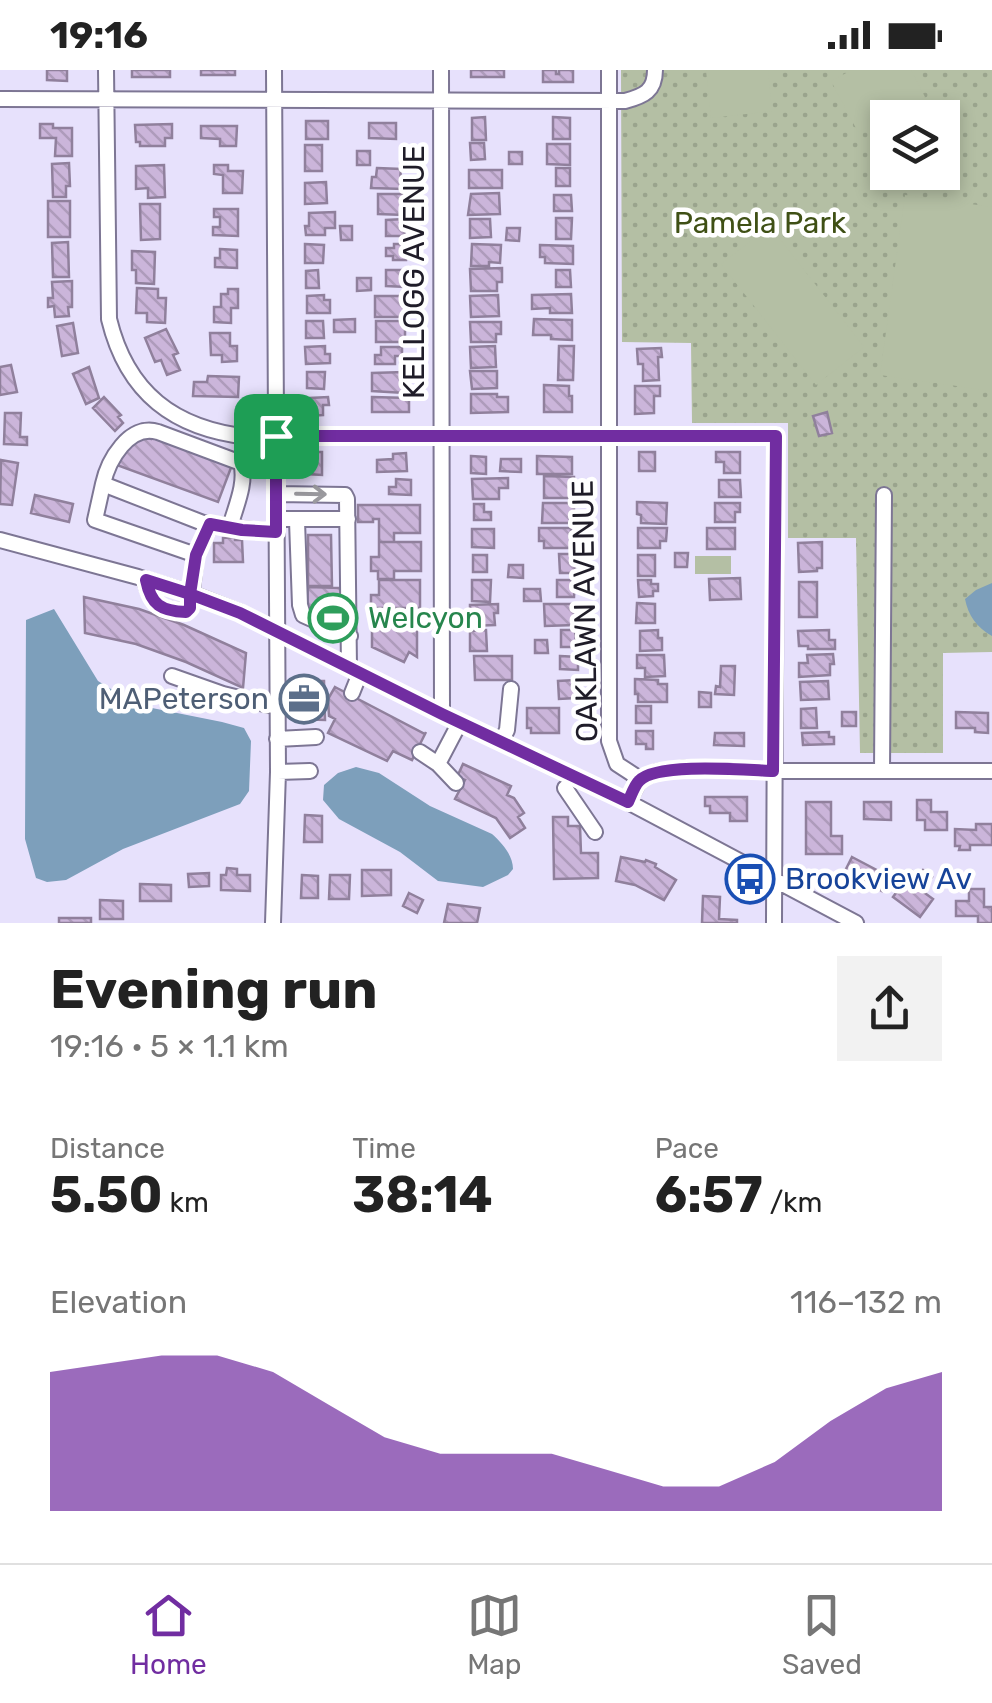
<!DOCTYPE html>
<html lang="en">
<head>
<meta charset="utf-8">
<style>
	body { margin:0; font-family:Rubik,sans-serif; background:#f2f2f2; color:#222; height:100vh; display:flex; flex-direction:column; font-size:38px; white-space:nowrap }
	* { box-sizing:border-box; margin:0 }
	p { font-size:32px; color:#767676 }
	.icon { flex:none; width:55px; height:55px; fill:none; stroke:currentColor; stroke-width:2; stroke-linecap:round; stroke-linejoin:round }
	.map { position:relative; height:853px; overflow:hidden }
	.drawer { display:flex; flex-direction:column; background:#fff; flex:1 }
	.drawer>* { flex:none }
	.fabs { position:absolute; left:870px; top:30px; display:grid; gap:20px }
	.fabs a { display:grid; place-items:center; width:90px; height:90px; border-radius:0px; background:#fff; box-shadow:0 5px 15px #0003; font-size:50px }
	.pin { position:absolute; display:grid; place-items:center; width:85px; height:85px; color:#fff; margin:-42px; border-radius:20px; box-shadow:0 5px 15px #0006 }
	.round { display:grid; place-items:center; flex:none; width:105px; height:105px; border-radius:0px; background:#f2f2f2 }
	.summary { display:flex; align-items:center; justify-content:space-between; height:170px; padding:0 50px }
	h1 { font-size:55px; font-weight:700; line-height:75px }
	.figures { display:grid; grid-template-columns:repeat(3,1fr); gap:15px; height:170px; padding:10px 50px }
	.figures div { display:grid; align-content:center }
	.figures b { font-size:50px; font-weight:700 }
	.figures small { font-size:28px; font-weight:400 }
	.figures p { font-size:28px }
	.chart { height:280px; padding:20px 50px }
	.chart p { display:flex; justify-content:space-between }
	.chart svg { width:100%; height:180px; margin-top:10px; fill:#712da1; opacity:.7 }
	.status { display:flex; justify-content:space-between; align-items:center; height:70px; padding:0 50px; background:#fff; direction:ltr }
	.status svg { height:28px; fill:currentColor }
	.tab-bar { display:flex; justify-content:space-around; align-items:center; height:140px; border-top:2px solid #e0e0e0; background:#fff; font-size:28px; color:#767676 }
	.tab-bar a { display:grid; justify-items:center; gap:5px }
	.tab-bar .current { color:#712da1 }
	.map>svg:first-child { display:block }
	.green { fill:url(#green-dots); fill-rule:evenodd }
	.pitch { fill:#b4bfa4 }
	.water { fill:#7d9fbb }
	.building { fill:url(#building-back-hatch); stroke:#90809c; stroke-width:2.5 }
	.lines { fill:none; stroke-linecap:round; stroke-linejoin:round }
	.minor-casing { stroke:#7d7694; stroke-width:18 }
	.minor { stroke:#fff; stroke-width:14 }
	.oneway { stroke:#9a999e }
	.route-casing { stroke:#fff; stroke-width:20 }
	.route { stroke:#712da1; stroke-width:12 }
	.labels { text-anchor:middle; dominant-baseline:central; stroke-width:9; stroke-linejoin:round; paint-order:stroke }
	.park-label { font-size:30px; fill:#3f5015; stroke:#fff }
	.street-label { font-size:30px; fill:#1f1c28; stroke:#fff }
	.leisure-label { font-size:30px; fill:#27864d; stroke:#fff; text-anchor:start }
	.service-label { font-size:30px; fill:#4e5e75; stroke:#fff; text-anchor:end }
	.transit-label { font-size:30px; fill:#164399; stroke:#fff; text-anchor:start }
</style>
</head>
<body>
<div class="status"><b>19:16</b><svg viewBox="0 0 49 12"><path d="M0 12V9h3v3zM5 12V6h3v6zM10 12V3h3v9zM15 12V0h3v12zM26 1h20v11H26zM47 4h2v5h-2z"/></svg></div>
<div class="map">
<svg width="992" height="853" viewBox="0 0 992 853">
	<defs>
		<pattern id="green-dots" width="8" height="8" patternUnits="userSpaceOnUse" patternTransform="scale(2.5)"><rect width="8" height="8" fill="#b4bfa4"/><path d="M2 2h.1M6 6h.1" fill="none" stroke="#9aa48d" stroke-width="1.8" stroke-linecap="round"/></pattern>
		<pattern id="building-back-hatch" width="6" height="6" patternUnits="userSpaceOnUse" patternTransform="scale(2.5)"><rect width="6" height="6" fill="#cbb5da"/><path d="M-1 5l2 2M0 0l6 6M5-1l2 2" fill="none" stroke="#ae9bbb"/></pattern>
	</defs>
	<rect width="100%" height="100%" fill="#e7e1fc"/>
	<path class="green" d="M621 0H992V582L943 583V683H860L856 468H788V353H692L691 273 622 272ZM888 48H942V102H888Z"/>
	<path class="pitch" d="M706 0H768L772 41 711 48Z
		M852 0H911L925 27 858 62 831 11Z
		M905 125 992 137V321L880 305Z
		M770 156 864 277 816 315 721 194Z
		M695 486H731V504H695Z"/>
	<path class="water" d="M992 513V566C977 558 968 545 965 529L976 520Z
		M54 539 98 611 137 635 222 652 244 658 251 671 249 721 240 734 123 779 66 810 47 812 36 808 25 769 26 550Z
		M356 697 379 703 430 736 492 764C502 773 513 785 513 799L508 805 483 817 438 811 400 782 339 749 323 730 324 715 338 703Z"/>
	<path class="building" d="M47 0H67V11L47 10Z
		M132 0H170V7H132Z
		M201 0H235V5H201Z
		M471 0H504V7H471Z
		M543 0H556V4H559V0H573V12H543Z
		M485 47 486 70H472V48Z
		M553 47 570 48V69H553Z
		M306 51H328V69H306Z
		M369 53H396V69L369 68Z
		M40 54H53V58H72V86H55L56 68H40Z
		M172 54V68H165V76H140V72H136L135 55Z
		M201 56H237L236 76H220V69L201 68Z
		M470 73H484L485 89 471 90Z
		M547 74H570V95L547 94Z
		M305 75H322V101H305Z
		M357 81H370V95H357Z
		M509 82H522V94H509Z
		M69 93 70 116H66V127H53L52 94Z
		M164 95 165 127 148 128V118L136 119V96Z
		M214 95H228V101H243L242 123H223V105L214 104Z
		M377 98 401 99 400 110H404V119L371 118 372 107H376Z
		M556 98H570V116H556Z
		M469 100H502V118H469Z
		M326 112 327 133 305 134V113Z
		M499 123 500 144 468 145 471 124Z
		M378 124H408L405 145 378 144Z
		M554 125H571L572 141H554Z
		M48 131H70V167H48Z
		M140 134H160V169L141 170Z
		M214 139H238V166L213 165V157H220V147H214Z
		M335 142V158H325V165H306L305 156H309V143Z
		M556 148H572L571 169H556Z
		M404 149 405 166H386V150Z
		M470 149H490L491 167 470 168Z
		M340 156H352V170H341Z
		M507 158H520L519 171 506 170Z
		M68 172 69 207H53L52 173Z
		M305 174 324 175 323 193H305Z
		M394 174H406V190H393V186H386V178H394Z
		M472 174 501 175 500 193 489 192V196H471Z
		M540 175 573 176V194L545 193V187H540Z
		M220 179 237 180V198L215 197V188H220Z
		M132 181 155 182 154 214 136 213V200H132Z
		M502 198V212H497V221H471L470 199Z
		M318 200 319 218H306V201Z
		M386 200H407L406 217 386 216Z
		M556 200H570L571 217H556Z
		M357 208H371V220L357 221Z
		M72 211V237H68L69 246 55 247 54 236 48 237V228H53L52 212Z
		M137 218 158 219V228H166L165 253 147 252V243H136Z
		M228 219H238V238H231V253L214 252V237H221V224H228Z
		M571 224 572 243H550V238L532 239V225Z
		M324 225V230H330V243H307V226Z
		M498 225 499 246 471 247 470 226Z
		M375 226H406L405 247H375Z
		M355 249V262H334V250Z
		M534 249 572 250V270L551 269V265H533Z
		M306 251H323L324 268H306Z
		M376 251H405V272H376Z
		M470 252H501V264H496V272H471Z
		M73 253 78 283 62 286 57 256Z
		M166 259 178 283 173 285 180 300 167 305 161 290 155 292 145 268Z
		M210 263H230V276H237V291L222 292V285H211Z
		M325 276V284H330V293L306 294 305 277Z
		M495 276 496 297 471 298 470 277Z
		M559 276H574L573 310H558Z
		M381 277H402V286H395V294H375V285H381Z
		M661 278 662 287H658L659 310 643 311V294H638L637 279Z
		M11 295 17 322 0 325V297Z
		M89 297 99 328 86 334 73 304Z
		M470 301H497V318L472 319Z
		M307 302H325L324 319 307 318Z
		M404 302V323L372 321V303Z
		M208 306 239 307 238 327 193 326 194 312H207Z
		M544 315 569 316V326H572V342H544Z
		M635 316H660V326H654V343L635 344Z
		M471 324H497V327H508V342L471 343Z
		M104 327 121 345 118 347 123 353 115 361 93 338Z
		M328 327 329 335H323V345L306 346V337H310V328Z
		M372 327 409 328V342H372Z
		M827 342 832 363 819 366 813 346Z
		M5 343H21L20 367H27V375L4 374Z
		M139 365 151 369 152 366 232 395 218 432 114 394Z
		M306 382H322V405L306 404Z
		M639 382H655V401H639Z
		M716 382H740V403H724V392H716Z
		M406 383 407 401 377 402V390L393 389V384Z
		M471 386 486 387V404L471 403Z
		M537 386 572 387V404H537Z
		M501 389H521V402L500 401Z
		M1 390 18 393 12 435 0 434Z
		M544 406 574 407V428H544Z
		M508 408V418H499V429H473L472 409Z
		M396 409 411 410V425L389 424V417H396Z
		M719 410H740L741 427H719Z
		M35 425 73 434 69 452 31 443Z
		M637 432 667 433 666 454 641 453V445L637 444Z
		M543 433H574V453H542Z
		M715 433H740V442H735V452H715Z
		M474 434H484V442H491V450H474Z
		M358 435H420V463H394V472H379V449H373V452H358Z
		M539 458H571L570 478H544V471H539Z
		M638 458H667L666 471H660V478H638Z
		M707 458H735V479H707Z
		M472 459H494V478L472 477Z
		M308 465H331L332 516H308Z
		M235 467V470H242L243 492H214V473H223V468Z
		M379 472H421V501H394V509H378V501H371V487H379Z
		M822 472V498H817V501L799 502 798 473Z
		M675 483H688L687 497H675Z
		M559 484H575V503H560Z
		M473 485H487V502H473Z
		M638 485H655V506H638Z
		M509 495H523V508L508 507Z
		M740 508 741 529 710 530 709 509Z
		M379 510H420V538H371V525H379Z
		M472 510H491L490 532 472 531Z
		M557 510H575L574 527H557Z
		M638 510H651V514H658V521H653V526L639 527Z
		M799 512H817V547H799Z
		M308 517 341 518 342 557 307 542Z
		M524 519H540L541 531H524Z
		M84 527 139 539 184 555 246 583 243 618 186 592 136 574 85 563Z
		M637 533 655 534V553H636Z
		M498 534V543H494L495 555 470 556V535Z
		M544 534H575V555L545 556Z
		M379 546H411V556H417V587L409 582 404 592 372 577V554H379Z
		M486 560 487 581H470V561Z
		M561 560H575L576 577H561Z
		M658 560V568H662V580L640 581V561Z
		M829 560V570H835V579H808V576H799L798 561Z
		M535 570H547L548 583H535Z
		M833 584 834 594H830V605L799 607V593H808L807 585Z
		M637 585H664L665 606 645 607V598H637Z
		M474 586H512V610H475Z
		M560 586 578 587V600L560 599Z
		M721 596H735L734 625 715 624 716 616 720 617Z
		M635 609 658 610V614H667V632H638V624H635Z
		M575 610 576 628 559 629 558 611Z
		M294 611H324L325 650 294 649Z
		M828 611 829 629 801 630 800 612Z
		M335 617 425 664 426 662 412 690 393 681 387 691 328 663 335 649 329 646 328 629Z
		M699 622 711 623V637H699Z
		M636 636H651V653H636Z
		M527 638H559V663H531V658H527Z
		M816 638 817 658H801V639Z
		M842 642H856V656H842Z
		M956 642 988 643V663L975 662V658H956Z
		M636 661H653V679H646V674H636Z
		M829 662V667H834V674L803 675 802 663Z
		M715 663H744V676L714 675Z
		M463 694 511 716 507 725 514 728 524 743 518 747 525 758 510 768 496 748 455 729 465 710 457 707Z
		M705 727H747V751H730V743H710V736H705Z
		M917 730H931V742H947V760H925V750H917Z
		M806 732H831V766H842V784H806Z
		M864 732H891V750L864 749Z
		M305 745 322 746V772H304Z
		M553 747H568V756H580L581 783H598V808L554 809Z
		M976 754H992V775H970V780H959L960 776H955V759L976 760Z
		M621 787 645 792 646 790 656 794 655 797 676 810 664 830 635 815 616 811Z
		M852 787 890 807 882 821 845 801Z
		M227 798 237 799V805H250V821L221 820V805H226Z
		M362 800H391V825L362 826Z
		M923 800 932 807 922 821 933 829 920 847 893 827 912 801 918 806Z
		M209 803V816L189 817 188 804Z
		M302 805 318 806V828H301Z
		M330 805H350L349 829H329Z
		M140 814 171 815V831H140Z
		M969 819H984V837H992V853H978V846H956V831H969Z
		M409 823 423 830 417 843 403 836Z
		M703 826 720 827 719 849 737 850V853H702Z
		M100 830 123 831V849H100Z
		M448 834 480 838 477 853H444Z
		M59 848H91V853H59Z"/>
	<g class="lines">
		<g class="minor-casing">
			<path id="minor" d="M106 0 109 249C127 323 174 359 249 367L776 366 774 853
				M441 0 442 644
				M609 0V671L617 694 640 709
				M0 29 625 31C644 26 655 21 655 0
				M103 414C108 391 129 353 158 362L241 393C247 413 235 438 230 457
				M276 424 345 425 347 429 349 597
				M276 449H348
				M297 451 300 535 303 545 350 566
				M0 470 138 507 190 523 241 543 442 644 628 732 856 853
				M196 485 211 454
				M145 510C151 535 161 541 186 541L190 538 196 485 95 450 103 414 203 453 242 459 276 462
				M172 606 223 624 277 637
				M352 623 360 603
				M277 669 316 667
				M501 672 507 660 511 619
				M420 682 438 694 456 713
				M438 694 460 652
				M882 701 884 425
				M278 702 310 701
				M565 718 595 762
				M628 732 640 709 657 702 689 698 773 701H992
				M273 853 278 702 274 0"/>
		</g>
		<use href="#minor" class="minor"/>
	</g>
	<defs><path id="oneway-shaft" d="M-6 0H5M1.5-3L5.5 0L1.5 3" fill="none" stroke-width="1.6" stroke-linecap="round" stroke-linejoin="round" transform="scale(2.5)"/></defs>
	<use class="oneway" href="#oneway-shaft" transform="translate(311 424) rotate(1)"/>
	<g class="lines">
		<g class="route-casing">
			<path id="route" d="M276 366V462L242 460 210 454 196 485 190 524 146 510C151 535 161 541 186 542L190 538V524L240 543 442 644 628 732C631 726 634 716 639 711 656 692 746 700 773 701L776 366H276"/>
		</g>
		<use href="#route" class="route"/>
	</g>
	<defs>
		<g id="stadium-ring" transform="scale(2.5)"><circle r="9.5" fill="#fff" stroke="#2e9e5b" stroke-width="1.5"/><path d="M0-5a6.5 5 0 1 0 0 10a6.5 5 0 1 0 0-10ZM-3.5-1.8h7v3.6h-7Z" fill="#2e9e5b"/></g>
		<g id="office-ring" transform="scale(2.5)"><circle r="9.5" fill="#fff" stroke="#5c6f8a" stroke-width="1.5"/><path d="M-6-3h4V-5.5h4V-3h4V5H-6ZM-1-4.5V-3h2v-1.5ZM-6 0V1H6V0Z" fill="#5c6f8a"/></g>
		<g id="bus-ring" transform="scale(2.5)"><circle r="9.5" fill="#fff" stroke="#1a4fb4" stroke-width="1.5"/><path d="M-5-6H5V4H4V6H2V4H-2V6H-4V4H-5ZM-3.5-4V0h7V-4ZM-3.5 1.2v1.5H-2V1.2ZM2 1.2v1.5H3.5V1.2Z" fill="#1a4fb4"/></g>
	</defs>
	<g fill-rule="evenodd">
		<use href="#stadium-ring" x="333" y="548"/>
		<use href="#office-ring" x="304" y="629"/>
		<use href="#bus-ring" x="750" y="809"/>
	</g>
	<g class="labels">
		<g class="park-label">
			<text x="760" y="153">Pamela Park</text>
		</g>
		<g class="street-label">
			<text transform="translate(414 202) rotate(-90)">KELLOGG AVENUE</text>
			<text transform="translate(585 541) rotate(-91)">OAKLAWN AVENUE</text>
		</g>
		<g class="leisure-label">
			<text x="368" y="548">Welcyon</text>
		</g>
		<g class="service-label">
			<text x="269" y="629">MAPeterson</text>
		</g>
		<g class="transit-label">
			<text x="785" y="809">Brookview Av</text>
		</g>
	</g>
</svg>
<div class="fabs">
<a><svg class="icon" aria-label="layers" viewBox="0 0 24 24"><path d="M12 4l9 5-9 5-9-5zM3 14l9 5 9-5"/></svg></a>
</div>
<div class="pin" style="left:276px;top:366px;background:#1e9e55"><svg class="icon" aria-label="arrive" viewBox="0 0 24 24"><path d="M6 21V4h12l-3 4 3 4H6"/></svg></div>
</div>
<section class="drawer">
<div class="summary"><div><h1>Evening run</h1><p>19:16 · 5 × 1.1 km</p></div><a class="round"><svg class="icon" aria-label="share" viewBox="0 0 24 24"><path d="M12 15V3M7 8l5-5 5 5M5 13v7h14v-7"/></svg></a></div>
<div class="figures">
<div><p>Distance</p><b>5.50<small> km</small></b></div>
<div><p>Time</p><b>38:14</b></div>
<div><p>Pace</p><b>6:57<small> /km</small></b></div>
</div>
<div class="chart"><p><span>Elevation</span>116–132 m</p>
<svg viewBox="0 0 160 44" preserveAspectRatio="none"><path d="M0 44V10L10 8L20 6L30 6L40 10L50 18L60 26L70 30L80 30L90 30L100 34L110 38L120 38L130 32L140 22L150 14L160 10V44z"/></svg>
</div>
</section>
<nav class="tab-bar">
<a class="current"><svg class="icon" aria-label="home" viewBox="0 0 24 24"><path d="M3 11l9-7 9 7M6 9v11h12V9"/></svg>Home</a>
<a><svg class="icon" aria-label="map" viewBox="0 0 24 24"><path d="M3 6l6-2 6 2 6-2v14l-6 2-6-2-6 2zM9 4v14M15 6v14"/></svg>Map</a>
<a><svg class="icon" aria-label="saved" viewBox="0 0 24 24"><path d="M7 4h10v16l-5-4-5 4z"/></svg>Saved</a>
</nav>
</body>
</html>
